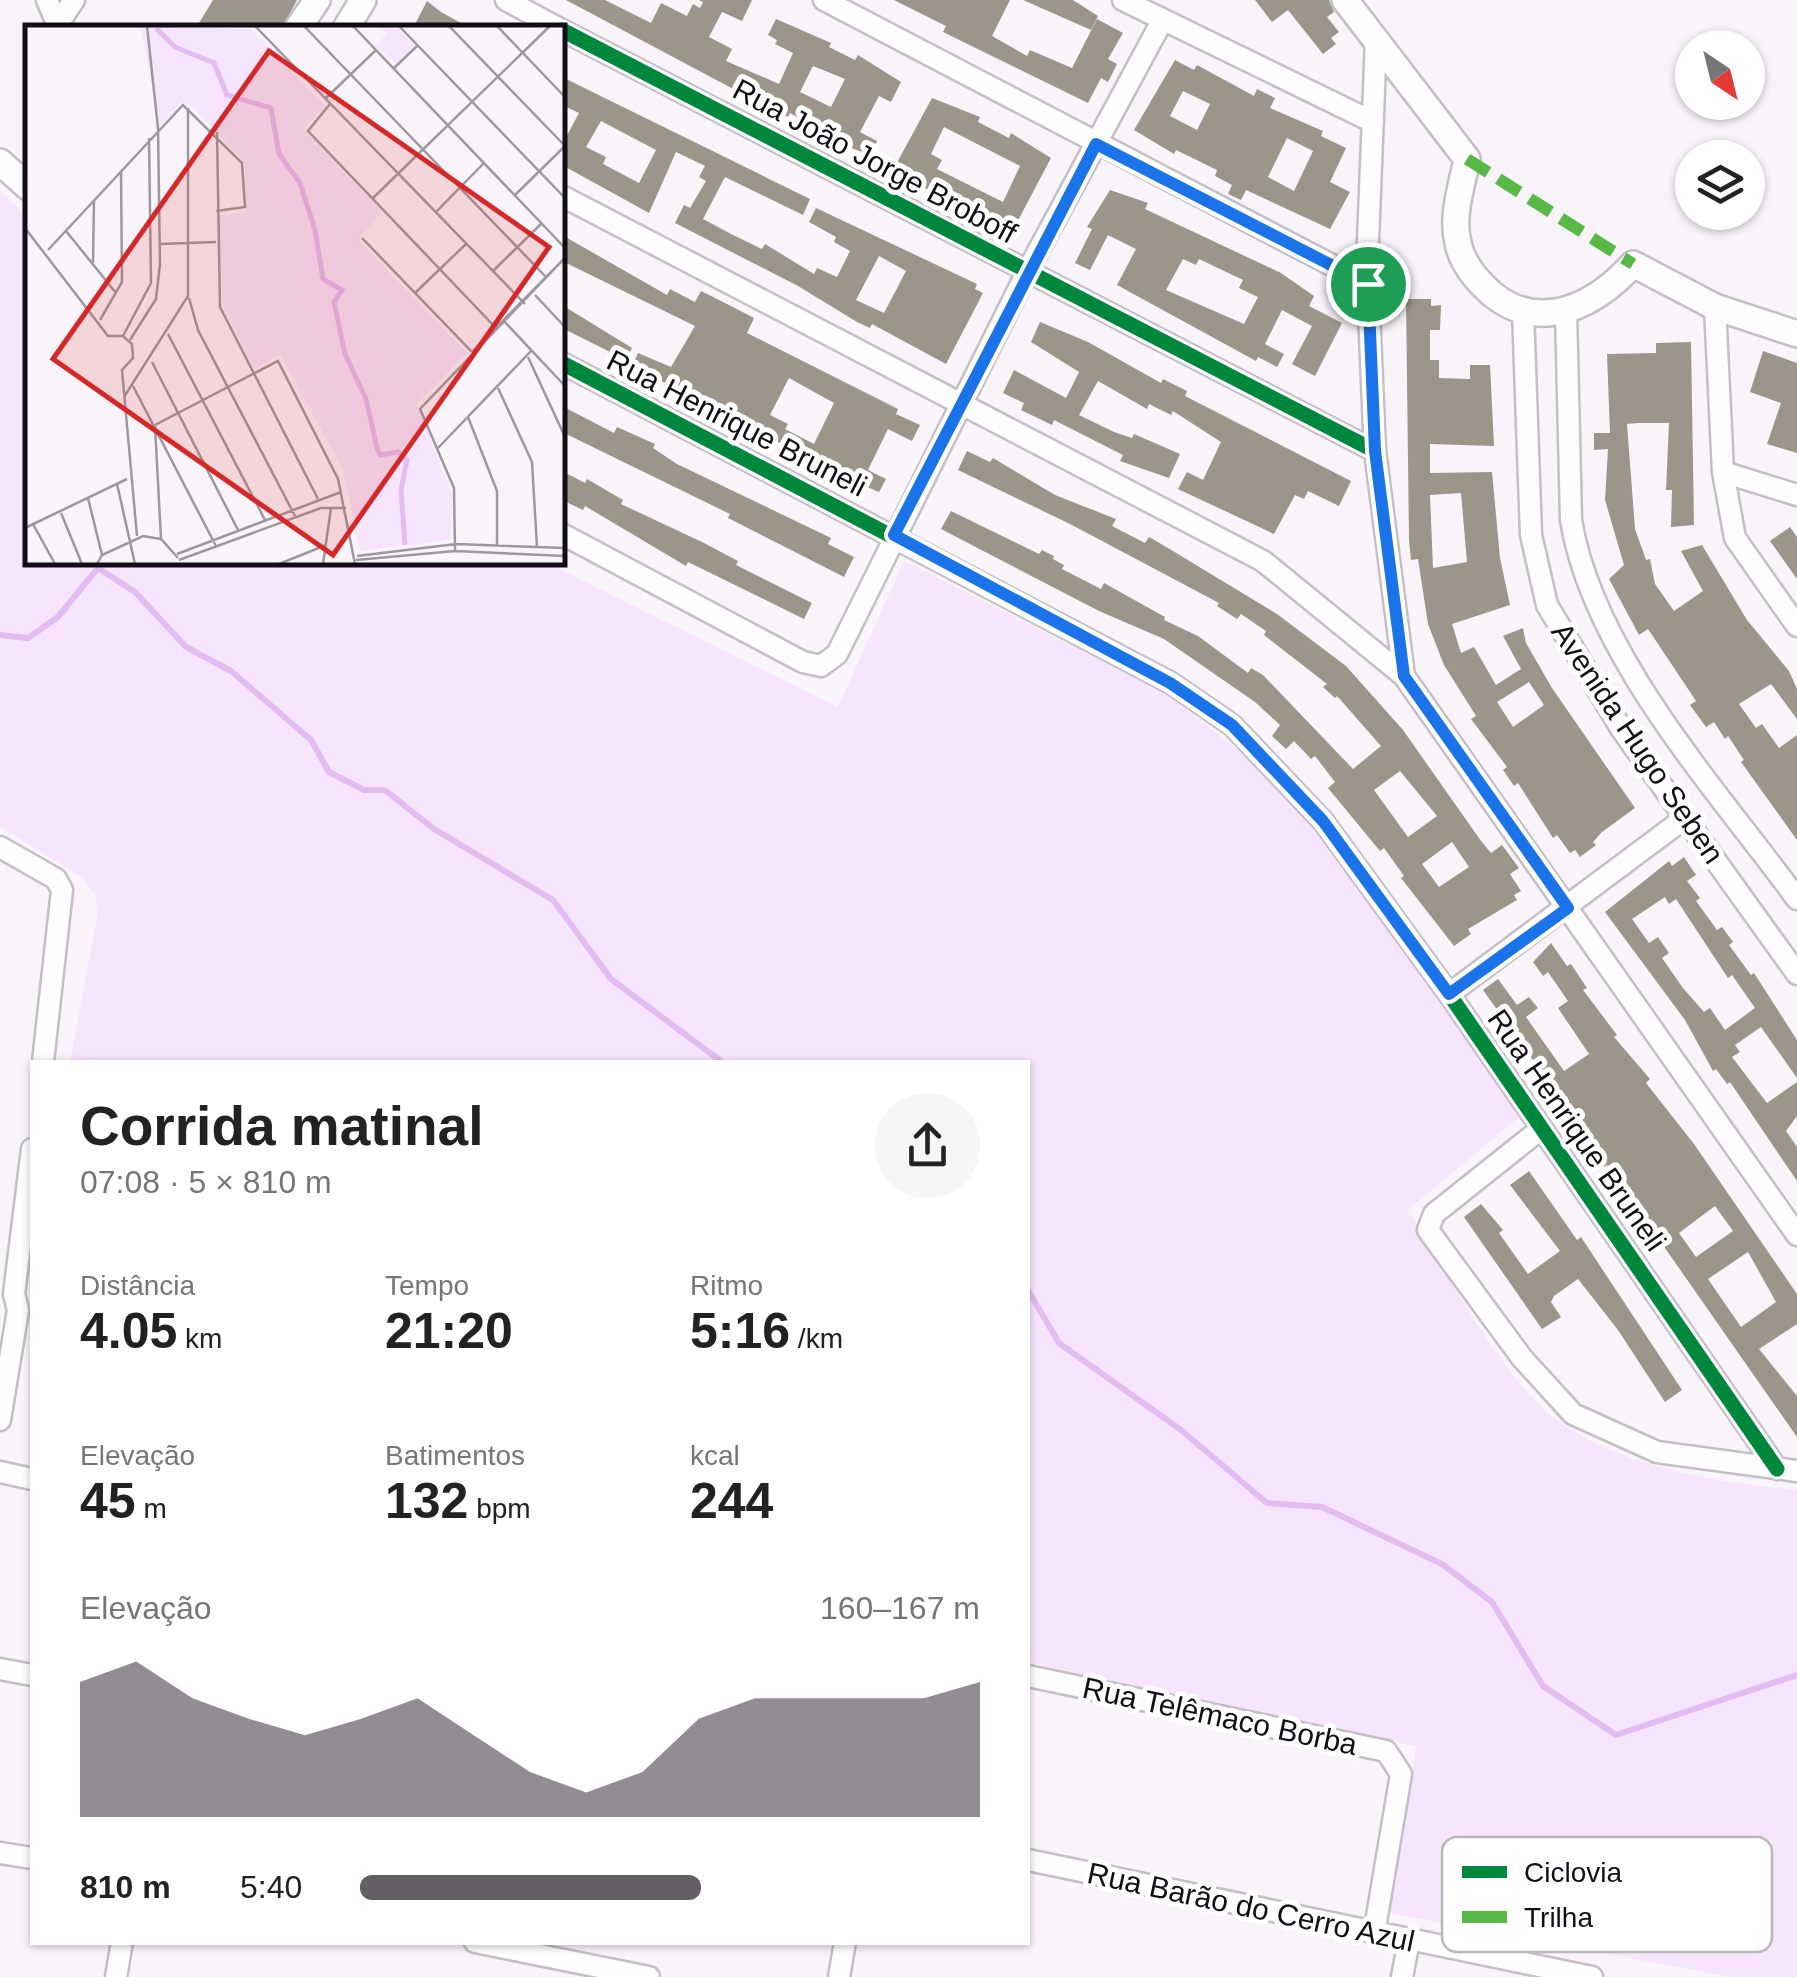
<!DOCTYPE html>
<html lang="pt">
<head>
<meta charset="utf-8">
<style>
	body { margin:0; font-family:Helvetica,sans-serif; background:#f6f6f6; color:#222; height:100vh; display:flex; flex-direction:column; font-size:38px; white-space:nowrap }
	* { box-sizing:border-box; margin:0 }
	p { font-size:32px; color:#767676 }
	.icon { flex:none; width:55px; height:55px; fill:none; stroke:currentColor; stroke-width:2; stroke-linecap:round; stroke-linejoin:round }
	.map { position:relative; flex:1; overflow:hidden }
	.side { position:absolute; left:30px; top:1060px; width:1000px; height:885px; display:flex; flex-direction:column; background:#fff; border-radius:0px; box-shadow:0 2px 8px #0004 }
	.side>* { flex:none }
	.needle { width:65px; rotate:145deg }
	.buttons { position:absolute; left:1675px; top:30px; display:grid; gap:20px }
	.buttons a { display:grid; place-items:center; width:90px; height:90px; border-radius:50%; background:#fff; box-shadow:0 2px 8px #0004; font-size:50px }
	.pin { position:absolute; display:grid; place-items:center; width:85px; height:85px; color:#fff; margin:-42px; border:5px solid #fff; border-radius:50%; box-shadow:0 2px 10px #0007 }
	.round { display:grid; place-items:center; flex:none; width:105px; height:105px; border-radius:52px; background:#f6f6f6 }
	.overview { display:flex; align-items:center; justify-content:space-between; height:170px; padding:0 50px }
	h1 { font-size:55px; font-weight:700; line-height:75px }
	.figures { display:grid; grid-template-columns:repeat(3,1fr); gap:15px; height:170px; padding:10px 50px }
	.figures div { display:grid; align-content:center }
	.figures b { font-size:50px; font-weight:700 }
	.figures small { font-size:28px; font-weight:400 }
	.figures p { font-size:28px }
	.chart { height:280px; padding:20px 50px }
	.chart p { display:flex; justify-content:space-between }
	.chart svg { width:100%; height:180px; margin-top:10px; fill:#645e65; opacity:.7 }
	ul { padding:0 50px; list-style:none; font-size:32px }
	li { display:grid; grid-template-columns:160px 120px 1fr; align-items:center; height:75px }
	li i { height:25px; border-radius:12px; background:#645e65 }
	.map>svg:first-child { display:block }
	.green { fill:#f6e5fc }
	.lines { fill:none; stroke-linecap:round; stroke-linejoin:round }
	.stream { stroke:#e3bcf1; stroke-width:6 }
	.building { fill:#9c9589; fill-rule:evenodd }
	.minor-casing { stroke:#c4bfc5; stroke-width:25 }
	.tertiary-casing { stroke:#c4bfc5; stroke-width:30 }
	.minor { stroke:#fefdfe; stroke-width:20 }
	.tertiary { stroke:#fefdfe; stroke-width:25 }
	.quiet { stroke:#58b947; stroke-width:12; stroke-dasharray:25 12; stroke-linecap:butt }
	.cycleway-casing { stroke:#fff; stroke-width:21 }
	.cycleway { stroke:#00873e; stroke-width:15 }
	.route-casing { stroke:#fff; stroke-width:20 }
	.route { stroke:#1a73e8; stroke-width:12 }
	.labels { text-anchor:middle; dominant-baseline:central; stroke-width:10; stroke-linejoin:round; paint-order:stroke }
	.street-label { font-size:30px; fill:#130e15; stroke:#fff }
	.inset-river { fill:none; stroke:#e3bcf1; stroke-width:5 }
	.inset-road { fill:none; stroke:#9d989e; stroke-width:2.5 }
	.view { fill:#d62828; fill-opacity:0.15; stroke:#d62828; stroke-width:5 }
	.inset-edge { fill:none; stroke:#130e15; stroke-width:5 }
	.key { fill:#fff; stroke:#b8b7b9; stroke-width:2.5 }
	.key-label { font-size:28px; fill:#130e15 }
</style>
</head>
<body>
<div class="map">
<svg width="1797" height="1977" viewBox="0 0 1797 1977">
	<rect width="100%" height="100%" fill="#f9f4fa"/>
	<path class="green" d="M0 191 27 217 28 562 547 563 838 707 904 561 1166 694 1282 784 1438 993 1519 1117 1408 1210C1446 1271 1505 1386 1564 1425 1631 1470 1718 1482 1797 1490V1977H1731L1389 1913 1416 1746 1028 1662V1062H70L97 918 96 896 83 878 0 827Z"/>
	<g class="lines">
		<path class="stream" d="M0 635 28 638 58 617 98 568 135 592 186 647 231 671 311 740 329 772 364 790H385L434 829 553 900 611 979 722 1062
			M1028 1290 1059 1343 1181 1430 1267 1503 1322 1507 1442 1564 1492 1602 1543 1686 1616 1735 1797 1675"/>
	</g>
	<path class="building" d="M213 0H297L282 28H196Z
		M566 0H605L651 23 661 3 687 16 693 4 700 8 703 2 699 0H752L742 21 722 12 709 37 732 49 726 61 779 84 793 53 775 44 777 40 768 35 776 19 831 43 829 47 855 60 858 55 901 82 891 102 879 96 860 132 877 141 870 155 817 135 820 129 790 113 788 117 767 107 770 102 739 87 737 91ZM813 66 845 79 831 107 800 92Z
		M894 0H1010L992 36 1027 56 1030 50 1072 68 1097 19 1123 33 1108 59 1117 64 1108 82 1101 78 1088 103 943 32 946 26Z
		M1023 0H1073L1098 16 1091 30Z
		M1255 0H1329L1334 12 1327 17 1339 32 1331 38 1336 44 1323 54 1288 10 1272 22Z
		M427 1 441 12 470 28H413Z
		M1175 60 1194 70 1197 65 1254 96 1257 89 1275 98 1270 108 1323 131 1321 136 1346 148 1330 182 1350 192 1330 229 1246 190 1241 200 1228 194 1232 185 1215 176 1217 170 1176 150 1174 154 1134 130ZM1183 91 1210 104 1197 130 1170 116ZM1287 138 1313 151 1294 191 1268 177Z
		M562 77 810 199 803 215 725 177 703 219 733 235 762 249 765 244 814 274 817 268 837 277 850 251 834 242 836 237 809 222 816 208 977 284 975 289 983 293 946 364 872 324 870 328 857 322 798 286 675 223 684 205 690 208 706 181 699 177 705 166 676 152 649 213 562 165V145L579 113 562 105ZM601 121 656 150 639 183 603 164 606 157 586 147ZM879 256 906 271 884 313 856 300Z
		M932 98 980 117 978 122 1009 138 1011 133 1051 158 1013 230 967 212 893 170ZM944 127 1020 166 1003 202 937 169 942 160 931 154Z
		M1110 190 1148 203 1145 209 1281 273 1314 296 1309 306 1342 323 1315 376 1292 364 1312 326 1282 310 1265 344 1284 354 1277 367 1258 357 1256 361 1117 285 1136 249 1108 235 1090 270 1075 263 1092 229 1087 227ZM1183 259 1196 265 1199 259 1243 280 1239 288 1258 297 1244 324 1166 290Z
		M562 235 667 295 670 289 695 302 701 291 731 306 754 318 747 333 898 409 896 414 920 425 912 441 888 429 868 470 886 479 879 492 787 453 790 448 708 406 706 410 681 397 683 392 657 379 650 392 626 379 638 353 671 367 695 326 562 261ZM789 378 834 403 814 444 785 429 788 424 770 415Z
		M1406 299H1431V306L1441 305 1440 330H1430V360H1439V378L1470 379V365H1490L1494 446 1430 444V473L1492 472 1500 558 1510 605 1452 624 1461 653 1474 647 1496 685 1521 669 1503 636 1523 628 1526 643 1552 688 1635 808 1602 832 1593 842 1596 845 1580 857 1575 850 1570 853 1557 835 1553 838 1518 783 1514 786 1503 770 1507 767 1471 719 1476 716 1444 665 1428 624 1418 559 1411 560 1409 540ZM1461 493 1467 562 1433 568 1430 495ZM1529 682 1544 705 1513 727 1497 702Z
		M562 305 632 348 626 360 562 328Z
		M1040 322 1088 342 1161 383 1163 379 1187 391 1185 396 1351 481 1339 506 1308 491 1304 499 1295 495 1274 534 1178 489 1187 472 1203 480 1221 442 1173 411 1171 415 1149 404 1147 409 1098 381 1079 415 1114 432 1132 438 1134 434 1180 454 1169 478 1120 461 1123 455 1054 420 1052 425 1021 410 1024 403 1003 393 1014 370 1066 398 1079 372 1031 342Z
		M1691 342 1694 525 1671 527 1672 490H1666L1669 423H1638L1627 424 1635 529 1646 560 1650 559 1655 584 1674 611 1703 591 1681 551 1702 545 1747 620 1789 671 1797 689V719L1771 684 1739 704 1756 728 1762 724 1779 748 1797 735V840L1741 762 1744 760 1728 736 1725 739 1714 722 1706 727 1690 705 1696 701 1648 629 1639 635 1609 579 1624 565 1605 500 1608 449 1594 450V433H1610L1607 354 1656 353V343Z
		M1763 351 1797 363V453L1767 444 1781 403 1750 392Z
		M562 406 614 433 617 427 655 444 653 448 677 464 831 538 828 544 854 557 844 577 728 518 730 514 562 432Z
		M967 451 990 462 993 458 1055 495 1116 519 1112 526 1145 543 1149 537 1168 548 1277 614 1346 666 1403 730 1481 841 1491 853 1502 845 1519 868 1510 874 1521 891 1514 895 1517 900 1468 929 1471 934 1454 946 1401 878 1404 876 1384 848 1380 851 1328 788 1335 782 1315 756 1311 759 1294 741 1286 749 1272 736 1280 725 1255 702 1164 639 1099 611 941 529 951 511 1039 554 1042 550 1054 556 1053 559 1064 565 1062 569 1101 589 1104 583 1165 617 1164 620 1198 636 1248 673 1251 668 1263 675 1353 769 1381 746 1337 696 1335 698 1323 687 1327 684 1264 635 1266 631 1241 614 1237 619 1217 606 1219 603 1070 524 958 470ZM1400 771 1437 816 1408 837 1374 790ZM1452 842 1469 867 1439 887 1422 864Z
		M562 471 585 483 587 479 623 500 621 504 704 543 738 561 736 565 812 603 804 619 688 562 686 566 585 506 583 510 562 500Z
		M1790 527 1797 537V579L1770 541Z
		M1684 857 1696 875 1687 881 1700 898 1696 901 1717 930 1722 927 1733 942 1729 945 1751 975 1754 973 1797 1040V1078L1761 1027 1735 1045 1740 1052 1732 1057 1767 1103 1797 1082V1116L1786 1131 1797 1147V1181L1730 1082 1727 1084 1716 1069 1713 1071 1685 1020 1605 912 1669 861 1672 866ZM1665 897 1669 904 1676 899 1728 978 1732 975 1755 1008 1725 1030 1710 1008 1704 1012 1683 988 1662 958 1669 953 1658 937 1649 943 1632 919Z
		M1551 943 1567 966 1571 964 1587 988 1583 990 1617 1035 1614 1037 1650 1079 1646 1083 1694 1144 1797 1294V1324L1759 1349 1797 1396V1437L1607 1165 1604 1167 1573 1124 1563 1131 1551 1114 1565 1105 1483 990 1498 979 1517 1005 1529 997 1538 1008 1526 1017 1564 1071 1589 1054 1558 1008 1568 1001 1548 972 1543 976 1533 962ZM1715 1206 1733 1231 1696 1257 1679 1233ZM1748 1252 1776 1302 1741 1327 1708 1279Z
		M1529 1171 1577 1240 1581 1237 1682 1390 1665 1402 1618 1330 1578 1279 1554 1296 1551 1302 1561 1317 1542 1329 1464 1217 1481 1204 1503 1230 1499 1233 1528 1274 1560 1251 1510 1185Z"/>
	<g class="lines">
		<g class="minor-casing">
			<path id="minor" d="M47 0 59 28
				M506 0 558 28
				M824 0 1368 284
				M1123 0 1373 122
				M58 24 74 0
				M562 30 1375 451
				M1376 39 1367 266 1375 451 1404 676 1797 1235
				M562 196 1263 561 1404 676
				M1715 307 1723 472 1735 538 1797 626
				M1523 311 1531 535 1547 605 1622 730 1797 974
				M1566 311 1571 520C1593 655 1717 790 1797 899
				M562 363 1171 683 1232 725 1323 821 1449 994 1777 1469
				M1723 472 1797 495
				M562 534 803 662 821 666 837 654 1027 272 1162 21
				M0 847 56 879 62 890 43 1062
				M1449 994 1685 818
				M1542 1128 1434 1214 1428 1230 1522 1358 1573 1414 1657 1452 1797 1471
				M0 1420 18 1310 14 1294 32 1149
				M0 1472 32 1479
				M0 1669 32 1675
				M1028 1676 1386 1751 1401 1774 1374 1934
				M0 1853 32 1858
				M1028 1860 1592 1977
				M475 1942 649 1977
				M116 1977 122 1942
				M839 1977 845 1942
				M1402 1977 1409 1941"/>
		</g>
		<g class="tertiary-casing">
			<path id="tertiary" d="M1345 0 1467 159C1462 185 1451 216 1458 243 1462 263 1476 280 1492 294 1541 334 1596 305 1633 264L1715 307 1797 334
				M298 28 317 0
				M346 28 363 0
				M0 162 28 187"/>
		</g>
		<use href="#minor" class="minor"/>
		<use href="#tertiary" class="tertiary"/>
		<path class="quiet" d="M1467 159 1633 264"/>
		<g class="cycleway-casing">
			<path id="cycleway" d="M562 30 1375 451
				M562 363 1171 683 1232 725 1323 821 1449 994 1777 1469"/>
		</g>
		<use href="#cycleway" class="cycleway"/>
	</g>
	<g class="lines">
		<g class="route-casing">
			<path id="route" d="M1096 144 1368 284 1375 451 1404 676 1568 908 1449 994 1323 821 1232 725 1170 683 894 535Z"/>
		</g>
		<use href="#route" class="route"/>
	</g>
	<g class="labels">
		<g class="street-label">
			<text transform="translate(875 161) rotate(28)">Rua João Jorge Broboff</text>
			<text transform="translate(737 423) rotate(27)">Rua Henrique Bruneli</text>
			<text transform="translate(1638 743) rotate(56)">Avenida Hugo Seben</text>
			<text transform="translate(1577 1130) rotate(55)">Rua Henrique Bruneli</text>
			<text transform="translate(1220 1716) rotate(12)">Rua Telêmaco Borba</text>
			<text transform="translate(1251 1907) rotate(12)">Rua Barão do Cerro Azul</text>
		</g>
	</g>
	<g transform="translate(25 25)">
		<rect width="540" height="540" fill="#f9f4fa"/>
		<path d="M115 1 226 4 300 81 278 104 357 187 333 215 442 328 391 380 428 471 425 515 335 526 318 444 255 329 229 344 198 281 193 190 221 188 220 138 166 80 156 78 135 100ZM355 1H371L389 20 371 38 350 21 362 9Z" fill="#f6e5fc"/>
		<path class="inset-river" d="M131 3 150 22 189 38 202 70 246 83 254 129 275 158 290 205 298 254 317 265 309 277 320 329 341 374 352 423 355 430 373 427 382 435 376 465 380 520"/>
		<path class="inset-road" d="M230 1 500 279M279 1 520 251M328 1 540 223M374 1 540 173M424 1 540 121M472 1 540 72M369 43 393 20M300 74 351 25M305 79 283 106 470 302M192 107 195 282 293 474M489 171 540 121M347 174 525 1M410 188 459 138M0 203 83 311H98L107 319 108 333 97 345 112 511M41 206 91 268M337 213 447 327M135 219 191 217M23 225 158 80 217 138 220 182 191 186M68 238 69 176M467 247 516 199M390 268 441 219M510 270 540 302M164 273 173 305 270 491M75 295 97 257 96 146M478 295 540 361M143 309 240 495M98 311 126 258 124 113M105 315 131 274 135 239 133 103 122 1M447 327 540 233M503 332 540 412M127 337 213 505M108 361 191 521M473 363 507 437 512 522M99 372 163 271V83M443 392 472 466V520M130 400 253 336 313 454 330 539M130 401 136 514M413 423 506 326M92 459 110 539M63 473 77 530M36 488 57 539M8 499 30 539M0 503 102 454M430 526 429 463 395 384 535 238M152 529 316 467M332 531 431 519 540 523M154 535 296 483H321M331 535 430 526 540 531M72 539 77 530 118 511 136 514 153 533M254 539 301 520M298 539 306 483"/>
		<path class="view" d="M244 26 524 222 308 530 28 334Z"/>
		<rect width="540" height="540" class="inset-edge"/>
	</g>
	<rect x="1442" y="1837" width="330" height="115" rx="15" class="key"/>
	<rect x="1462" y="1866" width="45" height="12" fill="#00873e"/>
	<rect x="1462" y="1911" width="45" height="12" fill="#58b947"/>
	<g class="key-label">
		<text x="1524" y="1882">Ciclovia</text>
		<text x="1524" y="1927">Trilha</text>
	</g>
</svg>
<div class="buttons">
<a><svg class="needle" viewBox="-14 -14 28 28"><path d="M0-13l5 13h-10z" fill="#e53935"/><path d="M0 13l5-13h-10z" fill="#767676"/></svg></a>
<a><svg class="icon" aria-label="layers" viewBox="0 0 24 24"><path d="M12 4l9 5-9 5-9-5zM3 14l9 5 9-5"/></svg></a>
</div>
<div class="pin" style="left:1368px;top:284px;background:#1e9e55"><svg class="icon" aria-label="arrive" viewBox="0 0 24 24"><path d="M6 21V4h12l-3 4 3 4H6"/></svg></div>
<section class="side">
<div class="overview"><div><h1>Corrida matinal</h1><p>07:08 · 5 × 810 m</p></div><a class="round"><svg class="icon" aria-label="share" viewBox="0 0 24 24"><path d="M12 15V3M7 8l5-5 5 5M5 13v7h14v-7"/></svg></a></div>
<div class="figures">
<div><p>Distância</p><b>4.05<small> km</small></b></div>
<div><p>Tempo</p><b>21:20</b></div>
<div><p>Ritmo</p><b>5:16<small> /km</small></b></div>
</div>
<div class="figures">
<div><p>Elevação</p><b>45<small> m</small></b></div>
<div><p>Batimentos</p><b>132<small> bpm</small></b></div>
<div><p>kcal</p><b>244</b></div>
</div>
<div class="chart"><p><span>Elevação</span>160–167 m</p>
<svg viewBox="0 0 160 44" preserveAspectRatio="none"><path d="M0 44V11L10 6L20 15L30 20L40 24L50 20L60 15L70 24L80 33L90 38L100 33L110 20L120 15L130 15L140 15L150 15L160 11V44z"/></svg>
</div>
<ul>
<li><b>810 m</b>5:40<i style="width:55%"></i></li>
</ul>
</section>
</div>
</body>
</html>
